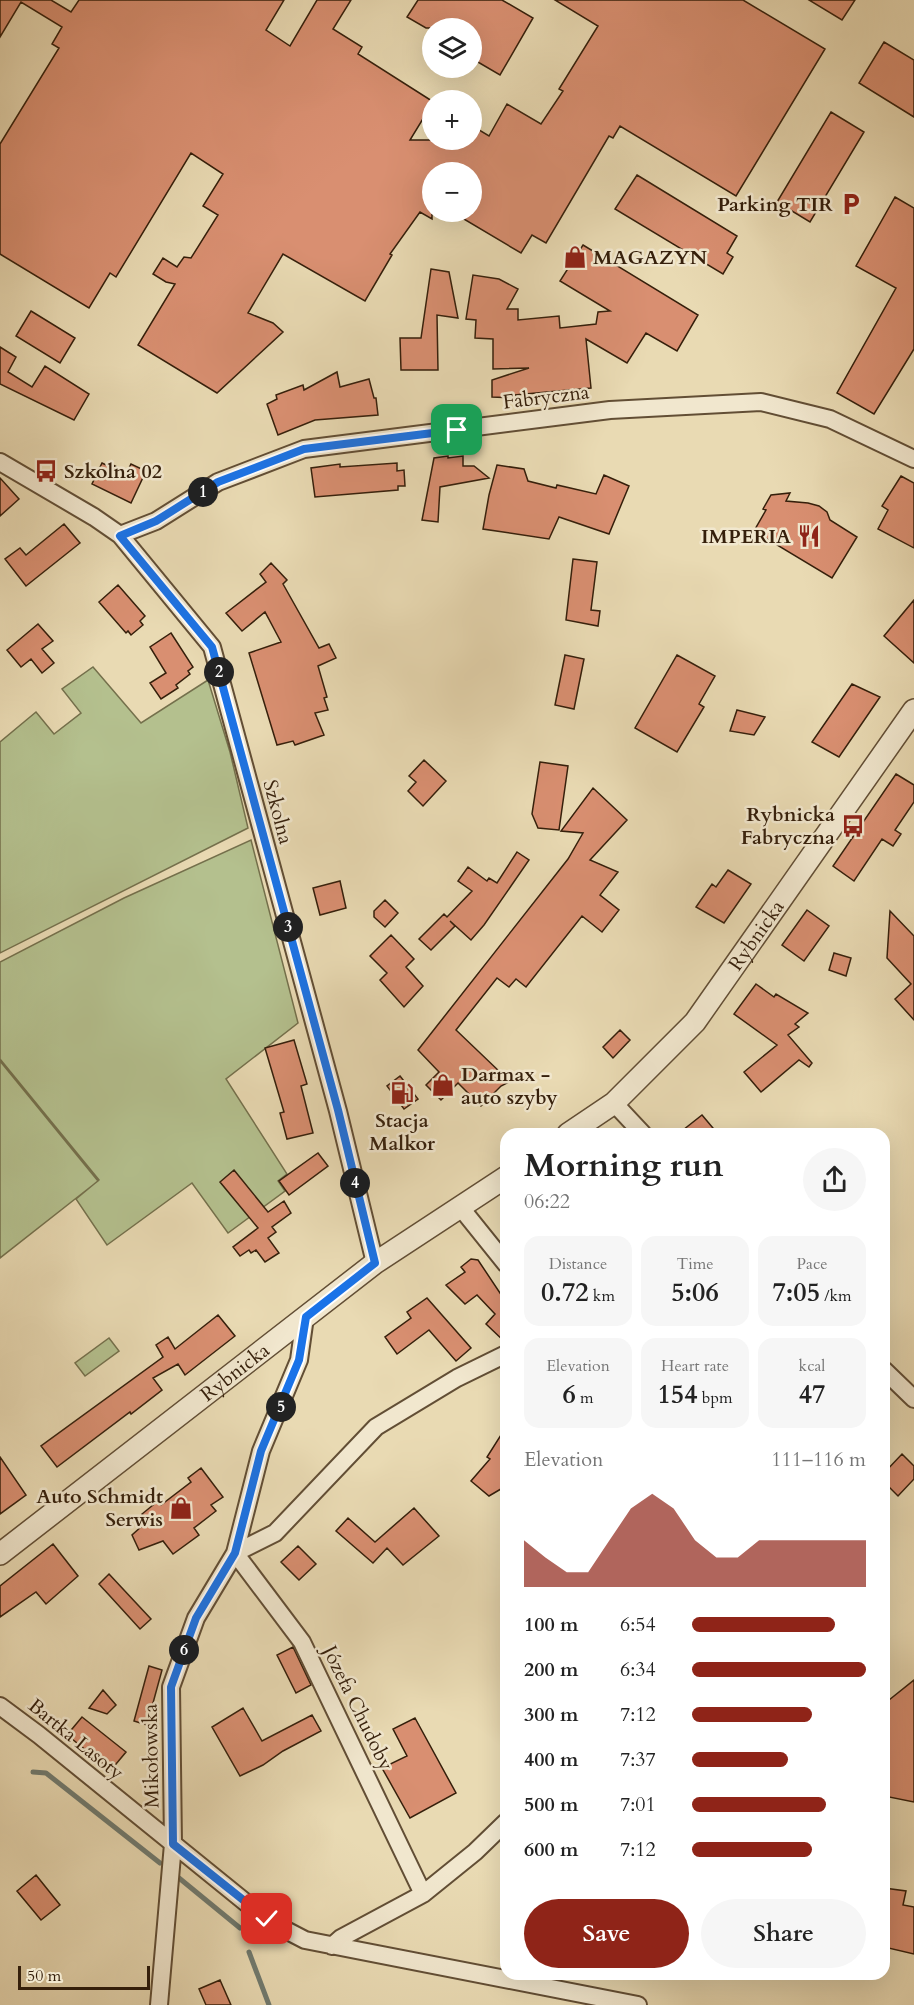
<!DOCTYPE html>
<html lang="en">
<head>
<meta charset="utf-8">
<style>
	body { margin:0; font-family:Cardo,serif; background:#f6f6f6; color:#222; height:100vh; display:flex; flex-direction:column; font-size:22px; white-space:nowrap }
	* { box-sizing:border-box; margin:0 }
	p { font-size:20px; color:#767676 }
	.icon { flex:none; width:33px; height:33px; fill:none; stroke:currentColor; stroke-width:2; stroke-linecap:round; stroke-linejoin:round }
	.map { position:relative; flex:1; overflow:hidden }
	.side { position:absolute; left:500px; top:1128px; width:390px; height:852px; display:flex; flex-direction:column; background:#fff; border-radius:18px; box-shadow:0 6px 24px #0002 }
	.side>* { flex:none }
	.controls { position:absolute; left:422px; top:18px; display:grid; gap:12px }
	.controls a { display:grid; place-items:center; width:60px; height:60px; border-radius:50%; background:#fff; box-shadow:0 6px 24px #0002; font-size:30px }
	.scale { position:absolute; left:18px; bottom:15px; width:132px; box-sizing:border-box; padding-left:6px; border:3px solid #351f0b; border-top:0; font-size:16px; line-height:21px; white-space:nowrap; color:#351f0b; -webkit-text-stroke:4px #f1e7ce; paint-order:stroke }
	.pin { position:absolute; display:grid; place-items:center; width:51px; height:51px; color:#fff; margin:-26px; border-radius:12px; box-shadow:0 3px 9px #0006 }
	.km { position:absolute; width:30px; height:30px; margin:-15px; border-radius:50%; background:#222; color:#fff; font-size:16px; line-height:30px; text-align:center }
	.round { display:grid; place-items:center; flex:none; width:63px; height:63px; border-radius:32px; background:#f6f6f6 }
	.overview { display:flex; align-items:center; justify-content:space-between; height:102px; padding:0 24px }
	h1 { font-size:33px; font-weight:800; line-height:45px }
	.stats { display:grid; grid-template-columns:repeat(3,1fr); gap:9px; height:102px; padding:6px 24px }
	.stats div { display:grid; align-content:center; border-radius:15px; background:#f6f6f6; text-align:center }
	.stats b { font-size:26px; font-weight:800 }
	.stats small { font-size:16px; font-weight:400 }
	.stats p { font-size:16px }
	.chart { height:168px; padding:12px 24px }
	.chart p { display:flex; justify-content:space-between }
	.chart svg { width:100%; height:108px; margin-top:6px; fill:#8f2418; opacity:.7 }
	.primary-button { display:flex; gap:12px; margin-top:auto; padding:12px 24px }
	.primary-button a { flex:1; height:69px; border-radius:36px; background:#8f2418; color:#fff; font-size:24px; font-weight:800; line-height:69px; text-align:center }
	.primary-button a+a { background:#f6f6f6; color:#222 }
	ul { padding:0 24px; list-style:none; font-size:20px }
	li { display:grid; grid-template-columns:96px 72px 1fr; align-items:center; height:45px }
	li i { height:15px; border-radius:8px; background:#8f2418 }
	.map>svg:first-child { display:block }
	.green { fill:#b4c08e; stroke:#74704c; stroke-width:1.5 }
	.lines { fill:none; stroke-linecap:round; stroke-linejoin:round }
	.stream { stroke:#717b70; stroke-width:5 }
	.building { fill:#d98f71; stroke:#351f0b; stroke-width:1.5 }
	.minor-casing { stroke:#624e35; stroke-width:20 }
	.tertiary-casing { stroke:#624e35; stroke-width:24 }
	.minor { stroke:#f1e7ce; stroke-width:16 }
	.tertiary { stroke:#f1e7ce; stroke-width:21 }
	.route-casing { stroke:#fff; stroke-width:12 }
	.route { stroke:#1a73e8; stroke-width:8 }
	.labels { text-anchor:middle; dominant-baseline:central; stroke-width:5; stroke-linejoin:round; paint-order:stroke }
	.poi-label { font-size:20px; font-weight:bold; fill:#351f0b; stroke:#f1e7ce; text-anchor:end }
	.street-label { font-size:20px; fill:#351f0b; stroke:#f1e7ce }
</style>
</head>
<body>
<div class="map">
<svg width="914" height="2005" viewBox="0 0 914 2005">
	<rect width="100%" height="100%" fill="#e9dab3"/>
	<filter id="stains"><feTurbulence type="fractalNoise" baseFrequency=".00333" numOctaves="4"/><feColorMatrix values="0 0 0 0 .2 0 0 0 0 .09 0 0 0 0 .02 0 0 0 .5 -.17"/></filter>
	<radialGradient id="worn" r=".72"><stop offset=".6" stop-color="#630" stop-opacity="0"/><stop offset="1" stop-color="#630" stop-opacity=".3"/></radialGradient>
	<path class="green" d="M93 667 141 723 208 680 230 752 248 828 0 953V742L36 712 54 734 81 713 62 689Z
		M251 840 298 1023 226 1079 287 1174 278 1181 285 1191 228 1233 192 1183 107 1245 76 1199 99 1180 0 1059V962L124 898Z
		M0 1061 98 1181 0 1258Z
		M109 1338 119 1351 85 1376 75 1363Z"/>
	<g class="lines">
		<path class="stream" d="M33 1772 46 1773 160 1863
			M179 1878 240 1928
			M249 1952 269 2005"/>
	</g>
	<path class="building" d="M0 0H51L71 12 79 0H284L266 30 290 46 317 0H351L333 29 362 47 358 54 432 101V104L410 140H471V125L489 136 507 104 541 124 563 91 559 89 598 26 555 0H743L825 49 736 196 620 126 613 138 609 136 546 243 532 235 521 253 452 212H471V172H432V219L420 212 390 254 392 255 365 301 283 254 248 313 273 323 283 332 217 393 138 345 175 284 166 282 153 274 163 258 177 267 184 257 191 258 218 215 203 206 223 174 191 153 116 277 110 273 89 308 0 254V144L59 48 52 44 62 27 21 2 0 37Z
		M418 0H502L533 18 500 75 471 58V28H426L407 17Z
		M809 0H855L842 20Z
		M884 42 914 60V117L859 83Z
		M831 112 864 132 810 222 777 202Z
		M637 175 737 236 727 253 733 257 723 274 615 209Z
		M895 197 914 208V349L874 414 837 393 896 288 856 266Z
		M583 245 698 315 677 351 646 333 627 363 586 339 591 388 515 395V398L492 397V380L529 368 493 369V339L475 338 476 320 466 319 473 275 499 279 518 289 507 309H518V320L559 316 560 328 596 324 598 312 610 311 560 281Z
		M431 269 449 272 458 318 437 315 438 370H401L400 338H421Z
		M31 311 75 338 60 363 16 336Z
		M0 347 16 357 8 372 32 387 45 366 89 394 74 420 0 384Z
		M337 372 340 387 369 379 374 398H376L378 415 315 420 278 435 267 404 277 399 276 395 303 385 304 390Z
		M448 456V458L463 456V466H474L489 478 440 487 438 522 422 520 434 458Z
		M102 463 112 468 113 465 127 472 131 464 146 471 131 503 92 484Z
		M397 463V471L404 470 405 486H398V490L315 497 311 468 340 464V467Z
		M497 465 524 469 528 481 556 488 557 485 596 494 604 475 629 486 609 534 559 517 549 539 483 529 489 495Z
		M901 476 914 483V548L878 529 888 510 882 506Z
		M0 478 19 499 0 516Z
		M790 493 786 501 808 503 819 506 827 512 830 520 857 537 832 578 754 531 766 510 763 509 771 495Z
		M64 524 80 543 26 586 5 559 20 548 26 555Z
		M573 559 597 562 591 610 600 611 598 626 566 620Z
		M271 563 287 580 283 584 319 648 329 644 336 658 318 666 327 697 324 698 328 710 315 713 324 735 295 745 293 741 277 745 249 653 281 642 265 612 242 631 226 613 266 582 260 574Z
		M118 585 145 616 140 621 143 625 131 635 128 631 126 633 99 602Z
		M914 600V663L884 636Z
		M38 624 53 641 42 649 54 663 42 673 31 659 21 667 7 650Z
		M171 633 193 667 188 671 190 674 176 685 178 688 161 699 150 683 166 673 150 647Z
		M565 655 584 659 574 709 555 705Z
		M677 655 715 676 699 704 704 707 677 752 635 728Z
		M852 684 880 697 839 757 812 742Z
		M737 710 765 717 754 735 730 731Z
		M424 760 446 781 423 806 408 791 416 782 409 776Z
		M540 762 568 766 559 830 538 828 532 814Z
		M896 774 914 785V802L895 830 901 834 893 846 882 839 854 881 833 866Z
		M593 788 627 820 590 860 618 872 600 895 619 910 602 932 582 916 526 987 516 979 509 987 497 978 456 1030 502 1074 513 1080 501 1086 481 1106 458 1083 441 1100 426 1085 439 1072 418 1050 568 859 583 833 561 831Z
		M517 852 529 860 484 925 471 940 450 921 455 926 431 950 419 939 444 914 447 917 472 891 458 881 468 867 487 881 489 878 497 883Z
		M728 870 751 884 724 923 696 907 712 884 716 887Z
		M340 881 346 908 320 915 313 888Z
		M385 900 398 913 385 927 374 917V911Z
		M807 910 829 926 804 961 782 945Z
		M890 911 914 936V1020L895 999 911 984 887 958Z
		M391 935 414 959 406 967 423 986 404 1007 380 980 387 973 370 956Z
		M834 953 851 958 846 976 829 970Z
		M756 984 774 997 776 994 808 1013 795 1024 799 1027 788 1035 812 1063 809 1067 799 1060 761 1092 744 1072 777 1045 734 1014Z
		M620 1030 630 1040 613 1058 603 1047Z
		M294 1040 307 1084 301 1086 313 1133 287 1139 280 1113 284 1112 265 1048Z
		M400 1076 418 1099 404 1109 387 1086Z
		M702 1115 718 1134H678Z
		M318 1153 328 1166 289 1195 279 1181Z
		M234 1170 268 1212 284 1201 291 1213 272 1227 276 1232 268 1238 279 1253 265 1262 256 1250 251 1253 249 1250 240 1256 233 1247 258 1228 220 1182Z
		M471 1259 478 1260 506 1302V1343L486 1324 495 1314 477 1295 465 1304 446 1285 465 1272 461 1267Z
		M427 1298 471 1348 456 1361 429 1330 397 1354 385 1337 411 1318 407 1312Z
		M218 1315 235 1336 185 1375 178 1364 153 1378 162 1390 131 1414 130 1412 57 1467 41 1446 163 1357 156 1345 168 1337 175 1349Z
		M506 1427V1486L489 1496 471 1481 490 1459 487 1457Z
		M902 1454 914 1466V1479L898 1496 884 1482V1473Z
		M0 1457 26 1495 0 1514Z
		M201 1468 223 1497 211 1505 216 1511 194 1528 199 1535 173 1554 163 1541 139 1550 132 1535 141 1527 150 1524 142 1514 158 1501 161 1505 191 1482 188 1478Z
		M414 1508 439 1536 403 1565 387 1548 373 1563 336 1531 348 1518 375 1542Z
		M53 1544 78 1576 46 1604 36 1592 0 1617V1586Z
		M298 1546 316 1564 299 1580 281 1562Z
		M109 1574 151 1619 140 1629 99 1584Z
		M293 1647 311 1685 296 1693 277 1655Z
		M149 1666 162 1670 147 1725 134 1721Z
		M914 1680V1802L884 1796V1704Z
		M103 1690 116 1705 107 1714 89 1708Z
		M243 1708 262 1741 312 1715 321 1731 283 1751 263 1765 240 1776 212 1727Z
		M82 1717 126 1752 111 1770 67 1735Z
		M415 1718 456 1793 410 1818 382 1768 407 1756 393 1729Z
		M36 1875 60 1905 41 1920 17 1891Z
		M884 1888 906 1891 903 1905 914 1907V1954L884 1947Z
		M220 1980 231 2005H206L199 1989Z"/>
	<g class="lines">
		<g class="minor-casing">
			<path id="minor" d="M0 462 94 517 120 535 212 647 338 1111 375 1263
				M120 535 156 521 218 482 304 449 610 410 761 402 830 419 914 459
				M614 1103 643 1134
				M461 1208 506 1264
				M884 1370 914 1399
				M0 1706 39 1735 255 1910 278 1926 305 1940 638 2005
				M423 1894 302 1642 235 1553 275 1533 376 1427 457 1378 506 1354
				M332 1946 341 1938 423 1894 475 1852 506 1822
				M159 2005 173 1844 171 1687 196 1618 235 1553 261 1451 299 1360 305 1317"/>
		</g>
		<g class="tertiary-casing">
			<g id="tertiary">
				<path id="s1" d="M568 1134 614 1103 695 1022 914 710"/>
				<path id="s2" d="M0 1554 375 1263 506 1177"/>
			</g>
		</g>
		<use href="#minor" class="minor"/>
		<use href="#tertiary" class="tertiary"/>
	</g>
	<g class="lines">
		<g class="route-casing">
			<path id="route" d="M267 1919 173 1844 171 1687 196 1618 235 1553 261 1451 299 1360 306 1317 375 1263 338 1110 212 647 120 536 156 521 218 482 304 449 457 430"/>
		</g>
		<use href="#route" class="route"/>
	</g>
	<defs>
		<g id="parking-bare" transform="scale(1.8)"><path d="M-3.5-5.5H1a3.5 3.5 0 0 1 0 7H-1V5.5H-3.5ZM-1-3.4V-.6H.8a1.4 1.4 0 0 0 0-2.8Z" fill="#8f2418" stroke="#f1e7ce" stroke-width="2.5" paint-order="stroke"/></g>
		<g id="shop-bare" transform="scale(1.8)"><path d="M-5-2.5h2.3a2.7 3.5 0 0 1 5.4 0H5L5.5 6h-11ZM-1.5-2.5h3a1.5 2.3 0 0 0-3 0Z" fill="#8f2418" stroke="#f1e7ce" stroke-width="2.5" paint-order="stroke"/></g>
		<g id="bus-bare" transform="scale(1.8)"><path d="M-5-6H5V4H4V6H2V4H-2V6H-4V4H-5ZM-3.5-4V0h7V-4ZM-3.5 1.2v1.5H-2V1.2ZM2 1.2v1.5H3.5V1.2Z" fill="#8f2418" stroke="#f1e7ce" stroke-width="2.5" paint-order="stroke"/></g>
		<g id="restaurant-bare" transform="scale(1.8)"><path d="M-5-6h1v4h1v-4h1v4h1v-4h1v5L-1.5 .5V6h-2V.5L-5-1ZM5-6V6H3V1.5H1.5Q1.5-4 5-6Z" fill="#8f2418" stroke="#f1e7ce" stroke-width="2.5" paint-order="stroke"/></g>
		<g id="fuel-bare" transform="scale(1.8)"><path d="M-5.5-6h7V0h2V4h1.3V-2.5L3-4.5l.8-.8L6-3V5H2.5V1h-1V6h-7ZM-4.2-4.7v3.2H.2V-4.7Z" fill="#8f2418" stroke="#f1e7ce" stroke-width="2.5" paint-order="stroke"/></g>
	</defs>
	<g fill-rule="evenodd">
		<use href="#parking-bare" x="851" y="204"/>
		<use href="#shop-bare" x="575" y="257"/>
		<use href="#bus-bare" x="46" y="471"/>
		<use href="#restaurant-bare" x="809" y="536"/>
		<use href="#bus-bare" x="853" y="826"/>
		<use href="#shop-bare" x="443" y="1085"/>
		<use href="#fuel-bare" x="402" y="1093"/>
		<use href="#shop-bare" x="181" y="1508"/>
	</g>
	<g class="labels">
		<g class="poi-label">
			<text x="833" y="204">Parking TIR</text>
			<text x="593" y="257" text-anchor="start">MAGAZYN</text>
			<text x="64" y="471" text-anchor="start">Szkolna 02</text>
			<text x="791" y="536">IMPERIA</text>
			<text x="835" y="814">Rybnicka<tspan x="835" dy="23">Fabryczna</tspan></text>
			<text x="461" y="1074" text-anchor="start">Darmax -<tspan x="461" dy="23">auto szyby</tspan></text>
			<text x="402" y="1120" text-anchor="middle">Stacja<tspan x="402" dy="23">Malkor</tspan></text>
			<text x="163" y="1496">Auto Schmidt<tspan x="163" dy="23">Serwis</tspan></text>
		</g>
		<g class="street-label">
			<text transform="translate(546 397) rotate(-7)">Fabryczna</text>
			<text transform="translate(278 812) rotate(75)">Szkolna</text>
			<text stroke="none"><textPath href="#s1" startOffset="276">Rybnicka</textPath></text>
			<text stroke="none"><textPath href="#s2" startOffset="297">Rybnicka</textPath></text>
			<text transform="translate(358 1708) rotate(64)">Józefa Chudoby</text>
			<text transform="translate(76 1739) rotate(39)">Bartka Lasoty</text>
			<text transform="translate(151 1756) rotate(-91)">Mikołowska</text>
		</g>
	</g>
	<rect width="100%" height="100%" filter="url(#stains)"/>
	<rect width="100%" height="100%" fill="url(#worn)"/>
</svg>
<div class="controls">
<a><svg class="icon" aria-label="layers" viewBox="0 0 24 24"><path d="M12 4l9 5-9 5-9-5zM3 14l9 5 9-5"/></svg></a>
<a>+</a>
<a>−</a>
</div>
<div class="scale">50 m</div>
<div class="pin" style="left:457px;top:430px;background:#1e9e55"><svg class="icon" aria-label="arrive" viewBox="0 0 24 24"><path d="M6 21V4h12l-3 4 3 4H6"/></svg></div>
<div class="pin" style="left:267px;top:1919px;background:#d93025"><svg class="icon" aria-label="check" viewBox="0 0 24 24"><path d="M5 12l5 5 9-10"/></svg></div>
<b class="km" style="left:203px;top:492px">1</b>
<b class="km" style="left:219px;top:672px">2</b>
<b class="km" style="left:288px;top:927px">3</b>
<b class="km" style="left:355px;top:1183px">4</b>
<b class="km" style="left:281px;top:1407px">5</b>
<b class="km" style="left:184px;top:1650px">6</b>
<section class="side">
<div class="overview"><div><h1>Morning run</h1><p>06:22</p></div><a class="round"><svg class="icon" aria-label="share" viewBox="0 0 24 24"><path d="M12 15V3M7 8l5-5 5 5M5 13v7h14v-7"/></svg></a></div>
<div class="stats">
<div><p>Distance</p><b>0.72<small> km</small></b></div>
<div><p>Time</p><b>5:06</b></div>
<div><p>Pace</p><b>7:05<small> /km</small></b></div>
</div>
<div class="stats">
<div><p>Elevation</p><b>6<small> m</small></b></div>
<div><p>Heart rate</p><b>154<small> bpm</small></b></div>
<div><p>kcal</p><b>47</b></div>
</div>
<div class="chart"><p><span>Elevation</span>111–116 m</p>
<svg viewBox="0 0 160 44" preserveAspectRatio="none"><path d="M0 44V25L10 32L20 38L30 38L40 25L50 12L60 6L70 12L80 25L90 32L100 32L110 25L120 25L130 25L140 25L150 25L160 25V44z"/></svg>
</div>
<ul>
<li><b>100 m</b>6:54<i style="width:82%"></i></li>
<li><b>200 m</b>6:34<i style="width:100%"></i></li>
<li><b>300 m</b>7:12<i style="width:69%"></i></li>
<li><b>400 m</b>7:37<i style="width:55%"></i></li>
<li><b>500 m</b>7:01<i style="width:77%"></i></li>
<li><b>600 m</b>7:12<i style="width:69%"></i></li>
</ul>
<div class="primary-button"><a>Save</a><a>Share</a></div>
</section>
</div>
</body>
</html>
